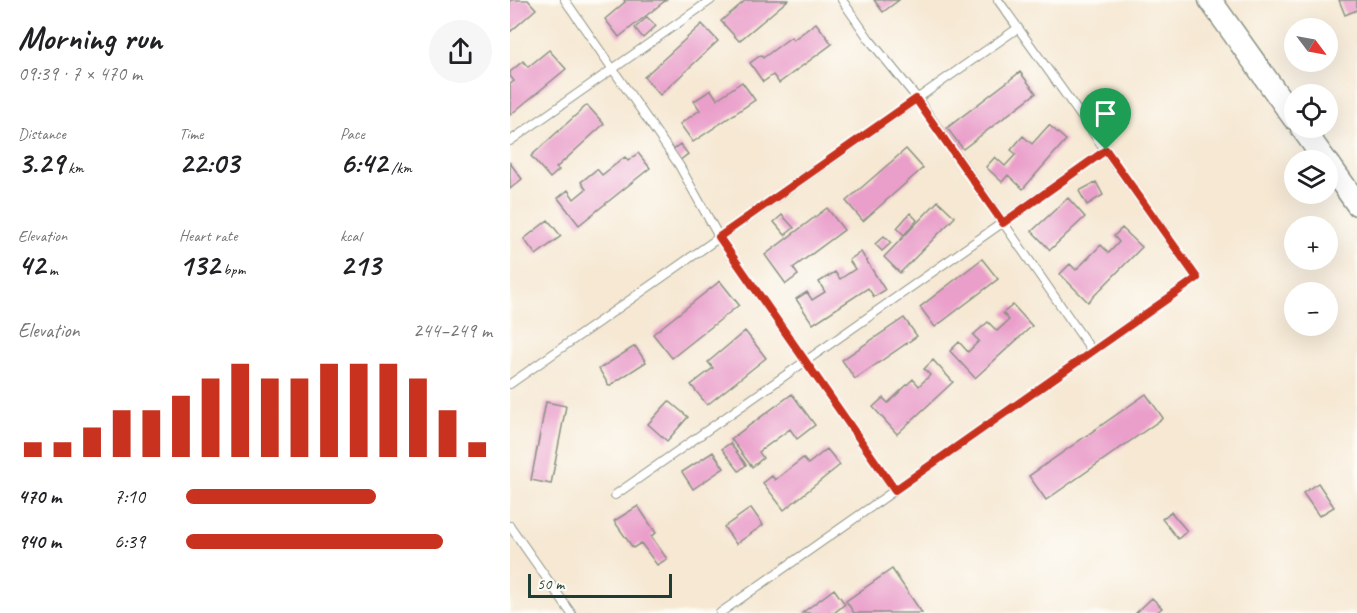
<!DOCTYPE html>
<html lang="en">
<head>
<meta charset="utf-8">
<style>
	body { margin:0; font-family:Caveat,sans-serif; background:#f6f6f6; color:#202124; height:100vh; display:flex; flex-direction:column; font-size:22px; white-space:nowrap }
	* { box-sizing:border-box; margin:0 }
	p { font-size:20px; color:#757577 }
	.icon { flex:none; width:33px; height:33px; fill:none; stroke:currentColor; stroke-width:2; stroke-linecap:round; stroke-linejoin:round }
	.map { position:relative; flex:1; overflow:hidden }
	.sheet { display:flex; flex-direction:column; background:#fff; width:510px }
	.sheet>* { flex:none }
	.needle { width:39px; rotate:122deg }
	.fabs { position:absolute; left:774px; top:18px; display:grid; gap:12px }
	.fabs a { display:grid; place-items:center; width:54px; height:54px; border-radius:50%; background:#fff; box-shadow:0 6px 24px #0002; font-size:30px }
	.scale { position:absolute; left:18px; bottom:15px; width:144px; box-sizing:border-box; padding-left:6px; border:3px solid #1f3d34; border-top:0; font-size:16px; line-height:21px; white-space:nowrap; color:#1f3d34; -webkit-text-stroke:4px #fdfcf7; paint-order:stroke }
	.pin { position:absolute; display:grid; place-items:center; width:51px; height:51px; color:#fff; margin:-62px -26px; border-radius:50% 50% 50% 0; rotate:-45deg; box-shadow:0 0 6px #0007 }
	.pin .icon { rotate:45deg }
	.round { display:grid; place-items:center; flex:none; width:63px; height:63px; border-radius:32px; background:#f6f6f6 }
	.summary { display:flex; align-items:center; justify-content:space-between; height:102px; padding:0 18px }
	h1 { font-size:33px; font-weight:800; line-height:45px }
	.stats { display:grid; grid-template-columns:repeat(3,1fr); gap:9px; height:102px; padding:6px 18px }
	.stats div { display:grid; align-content:center }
	.stats b { font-size:30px; font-weight:800 }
	.stats small { font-size:16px; font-weight:400 }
	.stats p { font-size:16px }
	.chart { height:168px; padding:12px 18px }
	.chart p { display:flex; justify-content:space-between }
	.chart svg { width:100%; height:108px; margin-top:6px; stroke:#c8321e; stroke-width:6 }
	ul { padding:0 18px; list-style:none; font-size:20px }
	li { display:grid; grid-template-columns:96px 72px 1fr; align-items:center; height:45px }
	li i { height:15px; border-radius:8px; background:#c8321e }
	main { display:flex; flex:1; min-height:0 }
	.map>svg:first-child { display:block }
	.building { fill:#ea9eca }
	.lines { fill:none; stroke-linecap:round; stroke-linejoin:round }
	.lane-casing { stroke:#8a9284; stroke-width:10 }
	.secondary-casing { stroke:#8a9284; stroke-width:25 }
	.lane { stroke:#fff; stroke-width:8 }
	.secondary { stroke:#fff; stroke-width:22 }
	.route-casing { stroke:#fff; stroke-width:12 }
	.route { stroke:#c8321e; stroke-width:8 }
</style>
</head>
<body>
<main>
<section class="sheet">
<div class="summary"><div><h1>Morning run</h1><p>09:39 · 7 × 470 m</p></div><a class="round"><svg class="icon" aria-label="share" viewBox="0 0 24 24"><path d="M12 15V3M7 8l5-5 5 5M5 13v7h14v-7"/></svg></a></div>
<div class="stats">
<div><p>Distance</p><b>3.29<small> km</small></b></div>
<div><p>Time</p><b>22:03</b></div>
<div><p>Pace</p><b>6:42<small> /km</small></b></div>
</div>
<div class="stats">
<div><p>Elevation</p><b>42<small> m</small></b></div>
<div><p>Heart rate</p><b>132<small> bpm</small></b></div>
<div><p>kcal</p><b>213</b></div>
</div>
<div class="chart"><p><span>Elevation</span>244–249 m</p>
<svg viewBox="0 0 160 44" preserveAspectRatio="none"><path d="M5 44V38M15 44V38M25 44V32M35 44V25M45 44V25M55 44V19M65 44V12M75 44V6M85 44V12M95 44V12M105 44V6M115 44V6M125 44V6M135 44V12M145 44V25M155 44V38"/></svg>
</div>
<ul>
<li><b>470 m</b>7:10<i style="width:62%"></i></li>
<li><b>940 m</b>6:39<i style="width:84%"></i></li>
</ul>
</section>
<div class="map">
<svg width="847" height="613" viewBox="0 0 847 613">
	<rect width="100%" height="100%" fill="#fdfcf7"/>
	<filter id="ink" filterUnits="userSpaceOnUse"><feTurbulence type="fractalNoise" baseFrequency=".0167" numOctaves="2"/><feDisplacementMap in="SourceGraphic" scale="12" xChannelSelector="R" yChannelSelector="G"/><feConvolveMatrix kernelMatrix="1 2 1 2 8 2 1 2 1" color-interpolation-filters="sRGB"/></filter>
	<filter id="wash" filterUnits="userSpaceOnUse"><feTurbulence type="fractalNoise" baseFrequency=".008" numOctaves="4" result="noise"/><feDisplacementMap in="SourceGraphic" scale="24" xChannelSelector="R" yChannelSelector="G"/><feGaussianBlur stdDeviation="1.35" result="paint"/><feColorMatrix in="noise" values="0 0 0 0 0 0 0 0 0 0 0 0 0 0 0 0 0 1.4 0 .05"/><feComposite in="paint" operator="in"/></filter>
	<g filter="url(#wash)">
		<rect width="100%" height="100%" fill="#f6e8d3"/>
		<g id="blocks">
			<path class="building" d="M0 0H18L26 9 0 32Z
				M114 0H156L109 37 95 19 115 2Z
				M236 0H278L229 41 211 21Z
				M364 0H389L373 12Z
				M829 0H847V10L835 15Z
				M137 17 146 26 133 38 125 28Z
				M306 23 322 44 269 83 263 75 253 82 240 63 251 55 253 58 281 37 283 40Z
				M192 24 208 41 150 95 134 77Z
				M39 50 56 69 0 115V84L4 81 0 76V72L13 61 18 67Z
				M510 72 526 93 453 149 437 128Z
				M232 82 245 100 183 142 170 124 190 110 184 101 201 90 207 99Z
				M77 105 94 124 46 168 49 170 40 178 21 156Z
				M539 125 556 140 513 189 498 175 492 182 476 167 485 157 495 166 506 154 501 150 513 136 522 144Z
				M170 144 178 154 169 161 161 151Z
				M396 149 413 168 353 221 336 201Z
				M128 153 140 168 69 225 48 198 58 190 64 199 76 189 71 182 87 169 92 175 115 157 118 161Z
				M0 163 12 179 0 189Z
				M586 182 593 195 577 205 569 191Z
				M558 198 575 217 540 250 522 231Z
				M428 201 445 217 390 273 374 257Z
				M317 208 334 230 283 268 288 275 276 284 255 255Z
				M400 213 407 220 394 235 387 228Z
				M272 215 284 228 275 235 264 222Z
				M38 220 51 236 26 255 14 239Z
				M612 228 632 247 578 302 550 274 560 264 566 270 591 245 599 253 609 242 604 236Z
				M374 236 381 243 372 251 365 244Z
				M351 252 375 290 364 297 358 288 303 324 286 299 297 292 302 300 315 292 309 282 325 272 330 279 345 269 339 260Z
				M472 259 488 279 425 327 410 307Z
				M210 281 229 305 162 358 143 334Z
				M503 305 522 326 465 378 440 351 449 342 458 352 469 341 463 335 478 322 487 331 499 320 493 313Z
				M394 318 407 336 345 379 332 360Z
				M235 331 256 358 197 405 181 385 203 368 198 362Z
				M125 346 136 362 99 386 89 369Z
				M423 360 443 382 387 434 363 407 373 398 378 403 403 379 409 386 420 375 414 369Z
				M282 394 305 425 287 439 280 429 249 452 253 458 242 467 221 439Z
				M636 394 653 418 536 500 519 476Z
				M159 401 178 417 157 441 138 424Z
				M36 402 56 406 41 484 21 480Z
				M220 443 236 465 229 471 212 449Z
				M317 449 330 465 274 510 253 483 262 476 265 480 293 458 298 464Z
				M203 452 214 468 183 489 172 472Z
				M808 483 824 507 809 516 793 493Z
				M128 506 146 533 141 536 157 559 147 565 131 543 123 548 104 521Z
				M241 508 253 525 226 544 214 527Z
				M661 512 677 531 668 539 652 519Z
				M382 569 412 613H344L336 601Z
				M324 589 335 604 324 613H292Z
				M642 598 652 608 646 613H626Z"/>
		</g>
	</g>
	<g filter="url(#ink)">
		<use href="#blocks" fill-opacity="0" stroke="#8a9284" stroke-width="1.5"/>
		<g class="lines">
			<g class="lane-casing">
				<path id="lane" d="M55 0 169 165 209 237 385 490
					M332 0 359 39 407 98 582 351
					M0 141 201 0
					M0 384 508 28
					M105 495 596 150
					M0 526 61 613
					M210 613 687 278 488 0"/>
			</g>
			<g class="secondary-casing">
				<path id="secondary" d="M700 0 784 118
					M792 128 815 160
					M818 163 847 204"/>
			</g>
			<use href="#lane" class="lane"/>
			<use href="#secondary" class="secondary"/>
		</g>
	</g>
	<g class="lines" filter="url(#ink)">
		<g class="route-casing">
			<path id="route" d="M406 99 493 223 596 150 687 278 385 490 209 237Z"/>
		</g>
		<use href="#route" class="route"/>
	</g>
</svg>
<div class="fabs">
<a><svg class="needle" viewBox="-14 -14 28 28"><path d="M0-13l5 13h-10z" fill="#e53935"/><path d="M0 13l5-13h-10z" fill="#757577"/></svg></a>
<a><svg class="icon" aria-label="locate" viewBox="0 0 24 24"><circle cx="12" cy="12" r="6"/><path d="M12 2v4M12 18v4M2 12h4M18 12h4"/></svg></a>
<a><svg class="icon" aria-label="layers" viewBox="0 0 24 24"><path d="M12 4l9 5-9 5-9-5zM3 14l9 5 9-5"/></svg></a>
<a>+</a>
<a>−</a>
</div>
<div class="scale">50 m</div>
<div class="pin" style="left:596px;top:150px;background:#1e9e55"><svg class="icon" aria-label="arrive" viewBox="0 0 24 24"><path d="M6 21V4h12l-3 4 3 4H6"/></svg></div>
</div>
</main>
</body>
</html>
